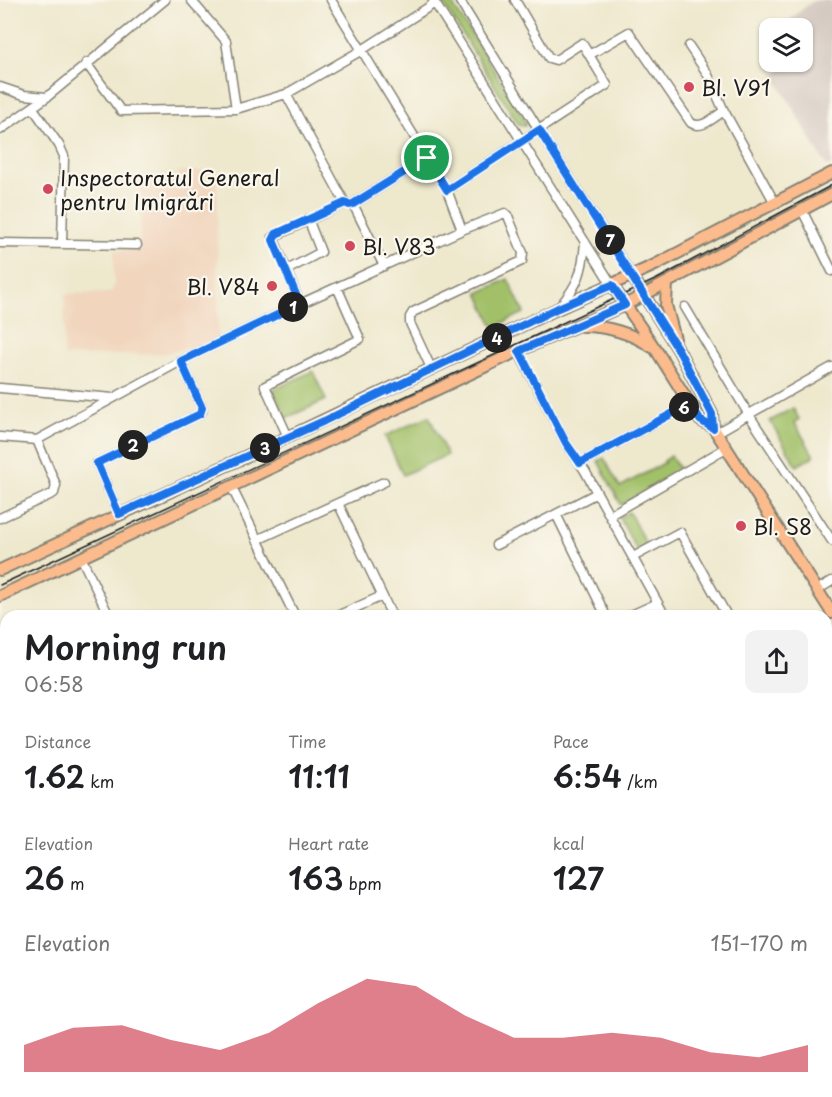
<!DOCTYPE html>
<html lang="en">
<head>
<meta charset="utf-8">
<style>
	body { margin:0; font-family:"Playpen Sans",sans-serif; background:#f2f2f2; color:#202124; height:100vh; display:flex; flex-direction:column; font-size:22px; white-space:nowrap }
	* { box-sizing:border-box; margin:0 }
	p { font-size:20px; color:#757577 }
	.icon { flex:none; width:33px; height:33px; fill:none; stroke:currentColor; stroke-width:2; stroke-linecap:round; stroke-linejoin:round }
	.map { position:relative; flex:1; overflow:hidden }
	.sheet { position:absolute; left:0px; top:610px; width:832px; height:488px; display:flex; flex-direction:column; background:#fff; border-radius:18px 18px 0 0; box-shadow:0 2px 4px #0004 }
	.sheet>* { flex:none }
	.controls { position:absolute; left:759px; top:18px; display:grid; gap:12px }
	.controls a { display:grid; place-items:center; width:54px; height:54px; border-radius:12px; background:#fff; box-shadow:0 2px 4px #0004; font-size:30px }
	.pin { position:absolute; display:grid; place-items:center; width:51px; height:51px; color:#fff; margin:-26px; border:3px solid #fff; border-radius:50%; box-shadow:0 2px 6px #0007 }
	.km { position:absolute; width:30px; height:30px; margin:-15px; border-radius:50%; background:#222; color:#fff; font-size:16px; line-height:30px; text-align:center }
	.round { display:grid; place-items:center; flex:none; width:63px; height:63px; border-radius:12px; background:#f2f2f2 }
	.overview { display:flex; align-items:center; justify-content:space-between; height:102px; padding:0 24px }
	h1 { font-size:33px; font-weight:600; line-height:45px }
	.figures { display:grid; grid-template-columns:repeat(3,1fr); gap:9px; height:102px; padding:6px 24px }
	.figures div { display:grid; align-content:center }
	.figures b { font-size:30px; font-weight:600 }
	.figures small { font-size:16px; font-weight:400 }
	.figures p { font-size:16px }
	.chart { height:168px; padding:12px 24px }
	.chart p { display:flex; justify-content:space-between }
	.chart svg { width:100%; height:108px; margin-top:6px; fill:#d1495b; opacity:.7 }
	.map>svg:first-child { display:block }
	.built { fill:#f1d5bd }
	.industrial { fill:#cec1ba }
	.green { fill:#a1c068; stroke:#5e6e42; stroke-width:1.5 }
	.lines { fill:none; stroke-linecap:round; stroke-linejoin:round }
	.minor-casing { stroke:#858274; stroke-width:11 }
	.major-casing { stroke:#858274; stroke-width:14 }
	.minor { stroke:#fff; stroke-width:8 }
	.major { stroke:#fbbb8c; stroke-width:10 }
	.tram { stroke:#1c1c1c; stroke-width:1.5 }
	.route-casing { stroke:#fff; stroke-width:12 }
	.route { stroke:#1a73e8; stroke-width:8 }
	.poi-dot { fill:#d1495b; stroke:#fbf7ec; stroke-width:2 }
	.labels { text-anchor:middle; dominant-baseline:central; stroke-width:4.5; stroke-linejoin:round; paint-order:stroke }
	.poi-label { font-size:21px; fill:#1c1c1c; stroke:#fbf7ec; text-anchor:start }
</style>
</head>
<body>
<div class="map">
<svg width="832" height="1097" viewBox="0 0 832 1097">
	<rect width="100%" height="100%" fill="#fbf7ec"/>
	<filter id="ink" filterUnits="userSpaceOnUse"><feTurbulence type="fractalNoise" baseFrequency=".0167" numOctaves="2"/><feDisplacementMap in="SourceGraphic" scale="12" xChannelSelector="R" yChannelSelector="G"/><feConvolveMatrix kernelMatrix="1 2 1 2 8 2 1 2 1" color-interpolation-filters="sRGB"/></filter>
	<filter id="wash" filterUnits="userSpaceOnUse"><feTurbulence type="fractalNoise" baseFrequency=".008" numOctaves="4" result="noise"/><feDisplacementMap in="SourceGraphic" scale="24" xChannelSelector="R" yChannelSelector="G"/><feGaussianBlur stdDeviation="1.35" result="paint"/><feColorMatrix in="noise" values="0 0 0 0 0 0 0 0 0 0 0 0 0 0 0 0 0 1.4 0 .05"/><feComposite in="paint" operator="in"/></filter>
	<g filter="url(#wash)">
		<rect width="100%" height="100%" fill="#eee8cd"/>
		<path class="built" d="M178 171H204V181H217L218 340 163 354 64 356 65 294 109 293 112 291 114 285V250H140L141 179H177Z"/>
		<path class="industrial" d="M814 0H832V164L827 167 774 76 791 62H802L803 52 810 46 803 38 802 28H794L787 22Z"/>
		<path class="green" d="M441 0H450L526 122 525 126 519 125Z
			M508 279 524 313 494 327 478 293Z
			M313 371 326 400 286 418 273 390Z
			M793 408 799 419 795 423 814 456 797 466 770 421Z
			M429 416 447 455 403 475 385 436Z
			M671 456 681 472 621 505 598 461 604 458 620 487 664 463V461Z
			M629 512 648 548 638 553 619 517Z"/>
	</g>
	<g filter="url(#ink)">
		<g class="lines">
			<g class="minor-casing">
				<path id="minor" d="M191 0 226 41 236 109
					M331 0 447 190 462 230
					M433 0 612 285
					M459 0 539 130 632 276
					M689 46 707 73 724 111 775 203
					M589 55 629 32 691 123C702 130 714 117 724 111
					M86 63 121 111 236 109 286 94 362 50 435 3
					M0 87 24 95 47 97
					M286 94 345 203
					M33 108 59 145 64 156 62 244
					M0 130 47 97 165 0
					M447 190 607 85 582 43 556 60 549 58 515 0
					M353 204 427 158
					M353 204 384 266
					M802 210 832 271
					M0 243 137 245
					M287 270 321 252 308 219
					M300 304 273 237 345 203
					M560 306C579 284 583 270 585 242
					M685 307 749 415 832 541
					M518 351 566 443 585 471 665 616
					M0 388 113 398
					M716 433 832 367
					M0 437 37 440 181 361 300 304 462 230 505 213 508 216 523 253 522 261 413 312 410 317V323L432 370
					M288 437 265 386 360 339 337 287
					M580 463 690 404
					M231 486 295 616
					M338 503 392 616
					M119 514 97 463 200 414 202 411V408L181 361
					M556 514 606 616
					M610 515 726 448
					M0 518 54 493 56 485 37 440
					M257 540 384 482
					M496 545 597 493
					M81 557 109 616
					M633 557 680 532 727 616
					M817 590 832 581
					M96 616 107 612
					M337 616 382 596
					M629 616 658 603
					M826 669 832 667
					M0 701 6 698
					M826 738 832 735
					M826 762 832 771
					M826 821 832 818
					M0 825 6 824
					M826 849 832 860
					M0 907 6 904
					M0 918 6 927
					M0 1009 6 1001
					M826 1036 832 1048
					M160 1092 166 1097
					M514 1092 517 1097
					M711 1092 714 1097
					M232 1097 233 1092
					M532 1097 543 1092
					M724 1097 735 1092"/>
			</g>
			<g class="major-casing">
				<path id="major" d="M632 276 679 351 712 414 713 427
					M667 283 666 305 675 339
					M612 285 658 353 700 420 713 427 832 613
					M582 326C606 326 632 333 652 347
					M0 570 288 437 559 308 655 265 832 173
					M0 596 518 351 625 305 832 194"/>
			</g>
			<use href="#minor" class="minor"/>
			<use href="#major" class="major"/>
			<path class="tram" d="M0 585 657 279 832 185"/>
		</g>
	</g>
	<g class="lines" filter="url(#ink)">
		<g class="route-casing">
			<path id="route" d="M539 130 679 351 712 414 713 428 700 420 690 404 580 463 566 443 519 351 625 305 612 285 558 308 324 421 119 514 97 463 200 414 202 408 181 361 300 304 273 240 276 234 345 203 349 205 353 204 427 158 447 190Z"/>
		</g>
		<use href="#route" class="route"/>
	</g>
	<g class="poi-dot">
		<circle cx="689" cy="87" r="6"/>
		<circle cx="48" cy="189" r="6"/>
		<circle cx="350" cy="246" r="6"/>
		<circle cx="272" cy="286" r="6"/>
		<circle cx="741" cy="526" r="6"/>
	</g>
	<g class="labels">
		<g class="poi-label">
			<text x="701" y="87">Bl. V91</text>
			<text x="60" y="177">Inspectoratul General<tspan x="60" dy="24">pentru Imigrări</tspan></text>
			<text x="362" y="246">Bl. V83</text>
			<text x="260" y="286" text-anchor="end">Bl. V84</text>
			<text x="753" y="526">Bl. S8</text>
		</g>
	</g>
</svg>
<div class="controls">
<a><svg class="icon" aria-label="layers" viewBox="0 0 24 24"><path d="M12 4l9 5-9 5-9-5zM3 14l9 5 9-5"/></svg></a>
</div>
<div class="pin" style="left:427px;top:158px;background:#1e9e55"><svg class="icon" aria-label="arrive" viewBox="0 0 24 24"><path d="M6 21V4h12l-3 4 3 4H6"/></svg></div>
<b class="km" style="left:293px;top:307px">1</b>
<b class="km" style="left:133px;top:445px">2</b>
<b class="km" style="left:265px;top:448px">3</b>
<b class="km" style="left:497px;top:338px">4</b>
<b class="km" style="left:684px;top:407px">6</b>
<b class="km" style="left:610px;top:240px">7</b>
<section class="sheet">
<div class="overview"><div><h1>Morning run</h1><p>06:58</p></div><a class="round"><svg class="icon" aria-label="share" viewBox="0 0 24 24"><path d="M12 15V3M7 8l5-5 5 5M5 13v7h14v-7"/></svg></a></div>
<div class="figures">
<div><p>Distance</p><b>1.62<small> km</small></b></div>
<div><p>Time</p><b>11:11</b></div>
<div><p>Pace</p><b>6:54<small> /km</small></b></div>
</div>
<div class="figures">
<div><p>Elevation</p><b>26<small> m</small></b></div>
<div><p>Heart rate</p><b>163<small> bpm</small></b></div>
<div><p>kcal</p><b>127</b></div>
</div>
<div class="chart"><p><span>Elevation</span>151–170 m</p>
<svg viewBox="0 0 160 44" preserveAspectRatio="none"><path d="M0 44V33L10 26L20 25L30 31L40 35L50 28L60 16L70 6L80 9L90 21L100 30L110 30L120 28L130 30L140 36L150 38L160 33V44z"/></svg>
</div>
</section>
</div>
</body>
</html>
